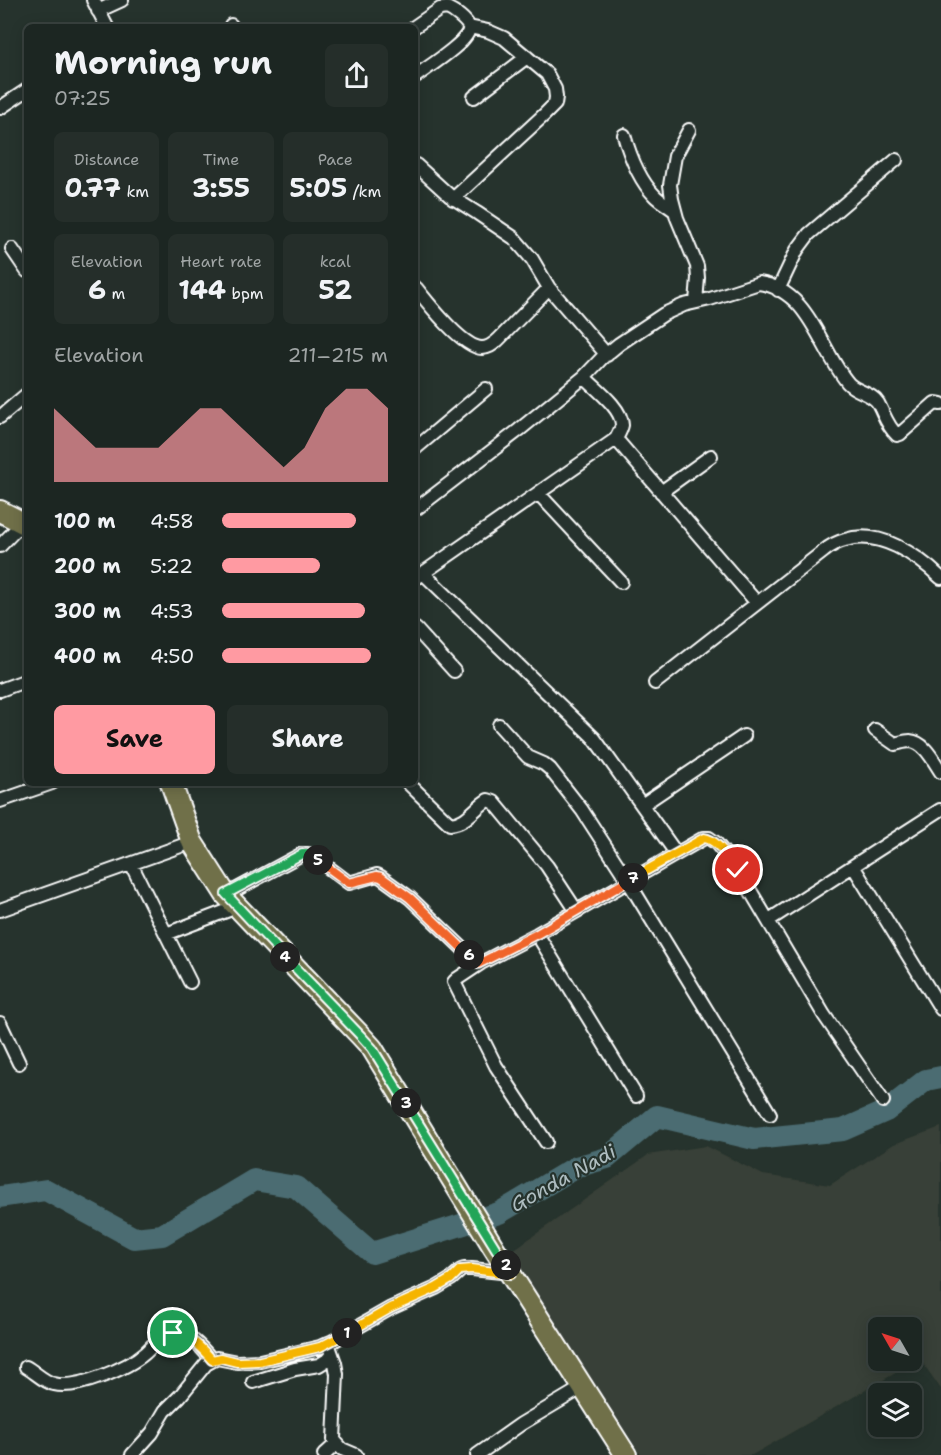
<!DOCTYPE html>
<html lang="en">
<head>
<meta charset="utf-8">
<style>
	body { margin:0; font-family:"Shantell Sans",sans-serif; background:#252e2a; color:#f1f3f6; height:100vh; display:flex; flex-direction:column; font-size:22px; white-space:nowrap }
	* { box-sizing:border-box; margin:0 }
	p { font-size:20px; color:#a0a5a5 }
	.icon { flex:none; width:33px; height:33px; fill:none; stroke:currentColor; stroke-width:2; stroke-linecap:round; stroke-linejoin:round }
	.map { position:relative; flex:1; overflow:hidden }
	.drawer { position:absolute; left:24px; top:24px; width:394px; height:762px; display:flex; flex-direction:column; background:#1c2622; border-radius:9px; box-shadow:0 3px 15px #0003,0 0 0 2px #3a4340 }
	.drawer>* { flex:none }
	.needle { width:39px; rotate:309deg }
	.fabs { position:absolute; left:868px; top:1317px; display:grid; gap:12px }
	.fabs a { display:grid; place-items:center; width:54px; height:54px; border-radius:9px; background:#1c2622; box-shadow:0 3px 15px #0003,0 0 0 2px #3a4340; font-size:30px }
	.pin { position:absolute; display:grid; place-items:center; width:51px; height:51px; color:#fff; margin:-26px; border:3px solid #fff; border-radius:50%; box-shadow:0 2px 6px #0007 }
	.km { position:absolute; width:30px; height:30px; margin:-15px; border-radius:50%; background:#222; color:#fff; font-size:16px; line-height:30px; text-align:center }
	.round { display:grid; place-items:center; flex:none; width:63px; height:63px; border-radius:9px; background:#252e2a }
	.overview { display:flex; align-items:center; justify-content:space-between; height:102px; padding:0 30px }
	h1 { font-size:33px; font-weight:700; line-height:45px }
	.metrics { display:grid; grid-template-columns:repeat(3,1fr); gap:9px; height:102px; padding:6px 30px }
	.metrics div { display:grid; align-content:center; border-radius:9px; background:#252e2a; text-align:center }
	.metrics b { font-size:26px; font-weight:700 }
	.metrics small { font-size:16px; font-weight:400 }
	.metrics p { font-size:16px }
	.chart { height:168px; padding:12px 30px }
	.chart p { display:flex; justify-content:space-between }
	.chart svg { width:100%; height:108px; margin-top:6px; fill:#ff9aa2; opacity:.7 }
	.button { display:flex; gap:12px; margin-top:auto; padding:12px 30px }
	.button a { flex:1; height:69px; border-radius:9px; background:#ff9aa2; color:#111; font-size:24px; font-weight:700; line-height:69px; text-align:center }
	.button a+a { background:#252e2a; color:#f1f3f6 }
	ul { padding:0 30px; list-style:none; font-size:20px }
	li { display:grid; grid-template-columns:96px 72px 1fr; align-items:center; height:45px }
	li i { height:15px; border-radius:8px; background:#ff9aa2 }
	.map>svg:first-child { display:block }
	.built { fill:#394037; fill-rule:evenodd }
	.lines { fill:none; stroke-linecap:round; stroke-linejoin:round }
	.river { stroke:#4b6c72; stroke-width:22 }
	.minor-casing { stroke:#fff; stroke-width:16 }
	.primary-casing { stroke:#fff; stroke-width:24 }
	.minor { stroke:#26332d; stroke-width:12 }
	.primary { stroke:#70704a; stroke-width:20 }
	.split-1-casing { stroke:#fff; stroke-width:12 }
	.split-2-casing { stroke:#fff; stroke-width:12 }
	.split-3-casing { stroke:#fff; stroke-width:12 }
	.split-4-casing { stroke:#fff; stroke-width:12 }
	.split-5-casing { stroke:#fff; stroke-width:12 }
	.split-6-casing { stroke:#fff; stroke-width:12 }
	.split-7-casing { stroke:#fff; stroke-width:12 }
	.split-8-casing { stroke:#fff; stroke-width:12 }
	.split-1 { stroke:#f5b400; stroke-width:8 }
	.split-2 { stroke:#f5b400; stroke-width:8 }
	.split-3 { stroke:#22a559; stroke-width:8 }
	.split-4 { stroke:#22a559; stroke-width:8 }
	.split-5 { stroke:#22a559; stroke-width:8 }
	.split-6 { stroke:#f0652b; stroke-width:8 }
	.split-7 { stroke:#f0652b; stroke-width:8 }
	.split-8 { stroke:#f5b400; stroke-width:8 }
	.labels { text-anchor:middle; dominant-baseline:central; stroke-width:4.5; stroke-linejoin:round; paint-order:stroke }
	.water-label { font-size:20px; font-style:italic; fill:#aebdc0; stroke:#26332d }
</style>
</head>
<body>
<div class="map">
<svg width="941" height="1455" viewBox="0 0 941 1455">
	<rect width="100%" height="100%" fill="#26332d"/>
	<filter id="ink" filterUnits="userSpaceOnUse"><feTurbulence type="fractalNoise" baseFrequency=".0167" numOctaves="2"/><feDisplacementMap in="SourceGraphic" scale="12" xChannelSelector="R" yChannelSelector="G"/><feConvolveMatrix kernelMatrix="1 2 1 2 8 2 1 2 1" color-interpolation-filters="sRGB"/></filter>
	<g filter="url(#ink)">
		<path class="built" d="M941 1127V1389L920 1359 752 1455H641L509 1253 648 1155 706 1146 763 1175 830 1185 894 1144ZM879 1328H912V1360H879Z"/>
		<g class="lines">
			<path class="river" d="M0 1197 46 1190 134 1238 162 1235 254 1180 296 1187 372 1253 499 1213 576 1167 607 1158 657 1116 754 1139 843 1130 886 1111 926 1080 941 1077"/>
			<g class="minor-casing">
				<path id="minor" d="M93 0 107 27
					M98 11 122 0
					M231 25 232 27
					M414 27 440 9 447 8C454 11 466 20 469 27 472 40 425 69 416 76
					M474 97 527 57
					M0 108 27 90
					M689 130 675 156 670 185 672 199 677 218 697 266 698 278 696 302
					M624 135C630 156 639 180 655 196 661 202 669 206 675 211
					M416 165 450 196 477 213 514 238 532 259 549 288 607 355
					M453 199 544 115 555 104 556 97 555 89 547 74 504 38 488 31 469 27
					M12 249 27 271
					M416 288C427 302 463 348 482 348 489 348 493 344 498 340L549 288
					M778 290 797 250 809 234 896 160
					M0 417 27 394
					M616 439 757 603
					M416 448 486 389
					M661 492 711 456
					M538 493 621 582
					M416 509 519 430 584 377 602 358 619 344 664 314 684 305 710 299 759 283C810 290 820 350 848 383 856 392 872 393 878 403 884 414 887 426 897 435L900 434 935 403 941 404
					M0 546 26 519
					M423 573 594 738 676 853
					M416 578 616 439C618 435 621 430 622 425 622 408 595 388 584 377
					M416 629 454 671
					M655 683 824 551C830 546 837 542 845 540 879 529 917 555 941 578
					M0 690 27 680
					M499 725 528 757 544 764 550 769 582 810 628 881 770 1114
					M875 730 895 744C900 743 905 741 910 741 925 742 934 762 941 772
					M408 783 450 824C467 823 474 808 488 800L494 802 547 866 576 910
					M0 801 52 783
					M642 805 744 736
					M131 864 190 982
					M853 866 941 1009
					M226 895 302 854H308L313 856 349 883 377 875 381 877 410 898 479 964
					M0 910 192 842
					M769 920 940 810
					M166 934 237 907
					M537 934 636 1096
					M0 1023 19 1063
					M546 1142 496 1066 454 982 457 979 481 963 537 934 704 838H709L716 843 738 870 824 1015 883 1101
					M328 1343 335 1363 337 1374 334 1440 342 1449 356 1455
					M26 1367C35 1372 44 1382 54 1384 77 1390 128 1368 145 1353 152 1347 160 1335 171 1333 188 1331 202 1348 212 1360
					M253 1382 295 1369 319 1365 327 1360 332 1354
					M132 1455 152 1433 165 1411 180 1396 206 1364 217 1358 237 1362 260 1361 320 1347 333 1341 391 1308 436 1288 451 1279 461 1270 464 1269H472L511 1273
					M324 1455 336 1444
					M477 1455 521 1424 583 1387"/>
			</g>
			<g class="primary-casing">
				<path id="primary" d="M0 511 27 525
					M171 783 192 842 226 895 361 1036 372 1048 494 1248 626 1455"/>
			</g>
			<use href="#minor" class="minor"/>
			<use href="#primary" class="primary"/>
		</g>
	</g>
	<g class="lines" filter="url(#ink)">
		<g class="split-1-casing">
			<path id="split-1" d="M173 1333C190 1336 201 1347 212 1360L221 1358 237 1362 260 1361 320 1347 347 1333"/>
		</g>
		<g class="split-2-casing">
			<path id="split-2" d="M347 1333 391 1308 436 1288 451 1279 460 1270 472 1269 511 1274 506 1265"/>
		</g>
		<g class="split-3-casing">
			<path id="split-3" d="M406 1103 506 1265"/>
		</g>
		<g class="split-4-casing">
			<path id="split-4" d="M285 957 361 1036 372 1048 406 1103"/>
		</g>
		<g class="split-5-casing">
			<path id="split-5" d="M285 957 226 894 302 854H308L318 860"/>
		</g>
		<g class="split-6-casing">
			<path id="split-6" d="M318 860 349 883 377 876 381 877 410 898 469 955"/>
		</g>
		<g class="split-7-casing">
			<path id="split-7" d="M469 955 478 964 537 934 633 878"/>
		</g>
		<g class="split-8-casing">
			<path id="split-8" d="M633 878 704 838C717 839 730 860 738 870"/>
		</g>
		<use href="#split-1" class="split-1"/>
		<use href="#split-2" class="split-2"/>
		<use href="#split-3" class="split-3"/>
		<use href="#split-4" class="split-4"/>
		<use href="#split-5" class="split-5"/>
		<use href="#split-6" class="split-6"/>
		<use href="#split-7" class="split-7"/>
		<use href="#split-8" class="split-8"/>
	</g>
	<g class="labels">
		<g class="water-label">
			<text transform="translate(563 1178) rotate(-29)">Gonda Nadi</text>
		</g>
	</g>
</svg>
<div class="fabs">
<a><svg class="needle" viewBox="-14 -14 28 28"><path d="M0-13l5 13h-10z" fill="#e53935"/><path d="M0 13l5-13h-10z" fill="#a0a5a5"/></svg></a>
<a><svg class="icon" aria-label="layers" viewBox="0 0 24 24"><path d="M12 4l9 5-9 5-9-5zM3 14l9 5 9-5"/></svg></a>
</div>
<div class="pin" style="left:173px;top:1333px;background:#1e9e55"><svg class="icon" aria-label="arrive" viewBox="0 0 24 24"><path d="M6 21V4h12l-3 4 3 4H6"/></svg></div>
<div class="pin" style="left:738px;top:870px;background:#d93025"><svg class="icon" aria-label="check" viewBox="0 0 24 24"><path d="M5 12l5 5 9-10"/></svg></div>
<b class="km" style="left:347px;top:1333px">1</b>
<b class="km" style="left:506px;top:1265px">2</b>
<b class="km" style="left:406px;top:1103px">3</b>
<b class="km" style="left:285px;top:957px">4</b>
<b class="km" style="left:318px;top:860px">5</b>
<b class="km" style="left:469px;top:955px">6</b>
<b class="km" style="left:633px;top:878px">7</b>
<section class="drawer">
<div class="overview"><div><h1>Morning run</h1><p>07:25</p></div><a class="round"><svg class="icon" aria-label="share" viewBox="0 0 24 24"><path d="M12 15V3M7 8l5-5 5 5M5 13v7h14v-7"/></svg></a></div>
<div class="metrics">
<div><p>Distance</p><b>0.77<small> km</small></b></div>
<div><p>Time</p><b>3:55</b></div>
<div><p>Pace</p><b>5:05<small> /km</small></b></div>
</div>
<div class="metrics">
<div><p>Elevation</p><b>6<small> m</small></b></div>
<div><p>Heart rate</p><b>144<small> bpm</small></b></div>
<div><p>kcal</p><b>52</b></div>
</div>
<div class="chart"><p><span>Elevation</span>211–215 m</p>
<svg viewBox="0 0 160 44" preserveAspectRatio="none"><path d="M0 44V14L10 22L20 30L30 30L40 30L50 30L60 22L70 14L80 14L90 22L100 30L110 38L120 30L130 14L140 6L150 6L160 14V44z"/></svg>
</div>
<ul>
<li><b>100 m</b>4:58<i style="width:81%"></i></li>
<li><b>200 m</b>5:22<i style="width:59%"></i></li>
<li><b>300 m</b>4:53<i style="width:86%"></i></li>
<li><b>400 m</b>4:50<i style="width:90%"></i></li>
</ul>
<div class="button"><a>Save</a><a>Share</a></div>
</section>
</div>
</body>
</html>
